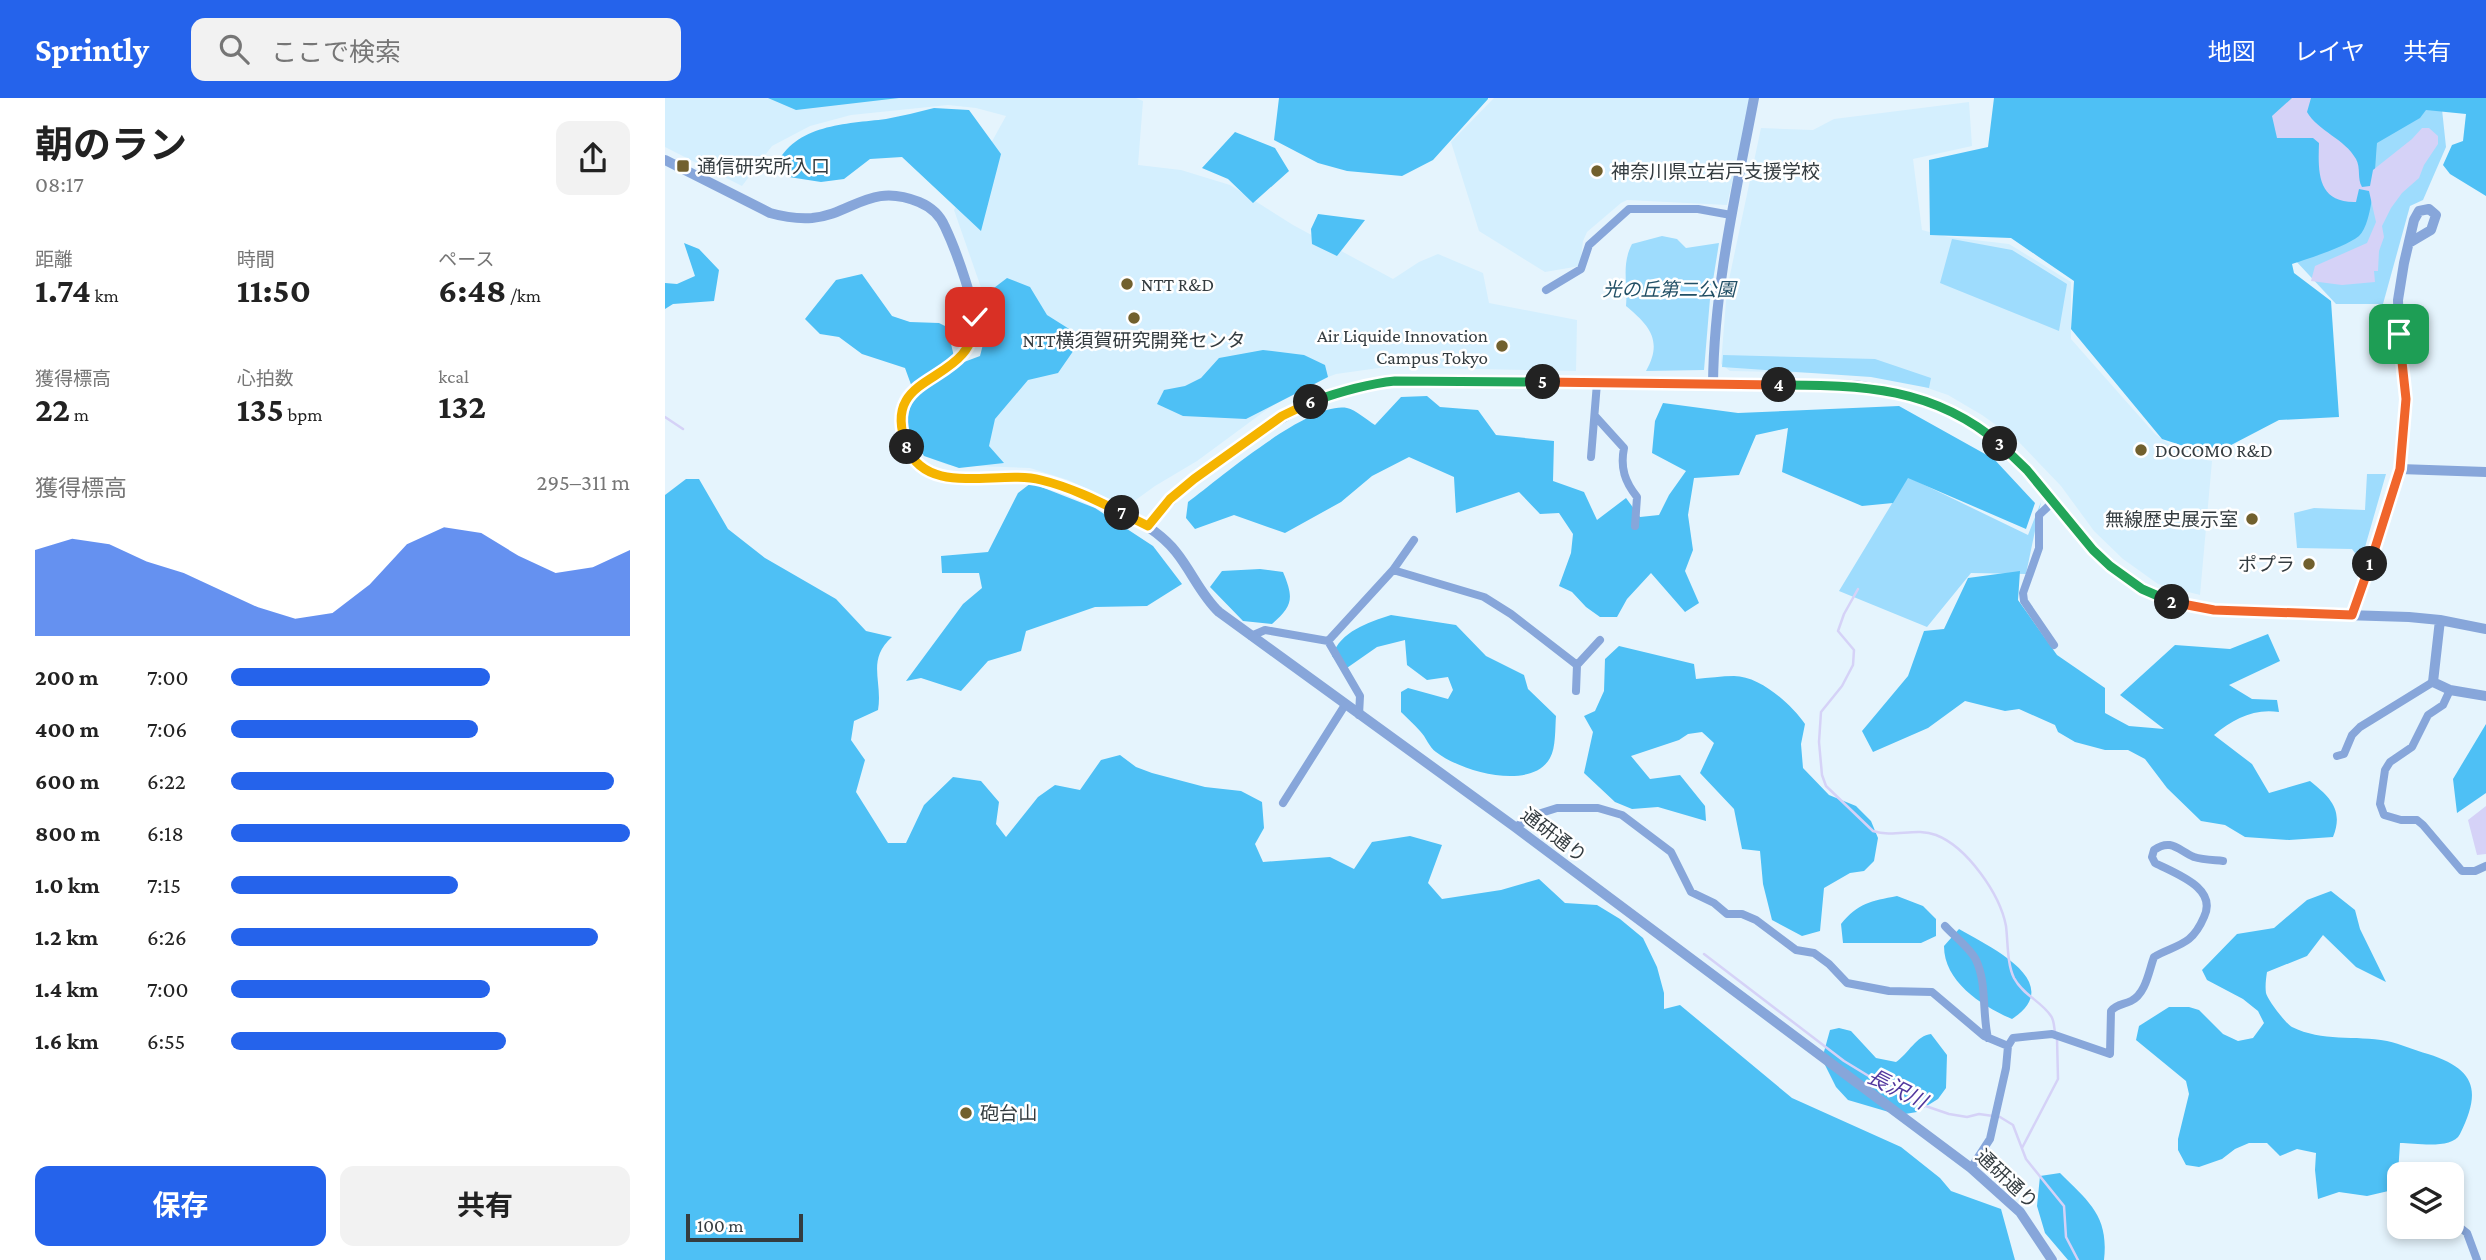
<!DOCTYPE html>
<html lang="ja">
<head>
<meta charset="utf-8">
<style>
	body { margin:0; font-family:"Crimson Pro","Noto Sans JP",serif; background:#f2f2f2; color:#222; height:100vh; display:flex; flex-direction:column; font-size:26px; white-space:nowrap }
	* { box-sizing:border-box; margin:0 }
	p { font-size:23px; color:#767676 }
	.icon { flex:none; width:38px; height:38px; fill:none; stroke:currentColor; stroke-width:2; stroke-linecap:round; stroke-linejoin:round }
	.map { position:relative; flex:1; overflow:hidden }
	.sheet { display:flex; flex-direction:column; background:#fff; width:665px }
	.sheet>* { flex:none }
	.controls { position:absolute; left:1722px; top:1064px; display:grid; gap:14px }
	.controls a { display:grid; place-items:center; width:77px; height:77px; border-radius:14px; background:#fff; box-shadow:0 4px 10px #0003; font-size:35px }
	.scale { position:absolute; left:21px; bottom:18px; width:117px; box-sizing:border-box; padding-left:7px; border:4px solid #343c40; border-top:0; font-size:19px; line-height:24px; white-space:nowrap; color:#343c40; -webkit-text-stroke:5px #fff; paint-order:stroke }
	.pin { position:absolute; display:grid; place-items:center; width:60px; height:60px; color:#fff; margin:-30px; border-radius:14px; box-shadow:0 4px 10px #0006 }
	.km { position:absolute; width:35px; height:35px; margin:-18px; border-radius:50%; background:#222; color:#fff; font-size:19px; line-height:35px; text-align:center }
	.round { display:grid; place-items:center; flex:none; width:74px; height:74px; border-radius:14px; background:#f2f2f2 }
	.head { display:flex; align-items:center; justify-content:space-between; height:119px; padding:0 35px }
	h1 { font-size:38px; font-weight:700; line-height:52px }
	.metrics { display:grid; grid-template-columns:repeat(3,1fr); gap:10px; height:119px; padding:7px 35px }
	.metrics div { display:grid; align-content:center }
	.metrics b { font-size:35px; font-weight:700 }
	.metrics small { font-size:19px; font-weight:400 }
	.metrics p { font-size:19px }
	.chart { height:196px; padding:14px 35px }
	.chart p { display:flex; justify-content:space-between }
	.chart svg { width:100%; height:126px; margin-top:7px; fill:#2563eb; opacity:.7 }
	.action { display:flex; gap:14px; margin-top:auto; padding:14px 35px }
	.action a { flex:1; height:80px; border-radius:14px; background:#2563eb; color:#fff; font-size:28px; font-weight:700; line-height:80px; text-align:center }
	.action a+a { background:#f2f2f2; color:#222 }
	ul { padding:0 35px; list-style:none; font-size:23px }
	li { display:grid; grid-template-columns:112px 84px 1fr; align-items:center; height:52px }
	li i { height:18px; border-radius:9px; background:#2563eb }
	header { display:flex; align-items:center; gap:42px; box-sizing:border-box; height:98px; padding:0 35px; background:#2563eb; color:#fff }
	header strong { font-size:33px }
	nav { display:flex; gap:38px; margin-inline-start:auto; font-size:24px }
	.search { width:490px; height:63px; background:#f2f2f2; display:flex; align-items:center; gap:18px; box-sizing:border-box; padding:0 24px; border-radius:14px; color:#767676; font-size:26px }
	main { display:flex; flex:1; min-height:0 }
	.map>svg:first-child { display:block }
	.built { fill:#d4effe }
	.green { fill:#9edcfd }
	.forest { fill:#4ec0f5 }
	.water { fill:#d5d2f7 }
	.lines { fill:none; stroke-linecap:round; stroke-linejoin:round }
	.stream { stroke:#d5d2f7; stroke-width:2.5 }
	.minor { stroke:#87a6da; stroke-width:8 }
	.tertiary { stroke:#87a6da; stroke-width:10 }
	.split-1-casing { stroke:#fff; stroke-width:14 }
	.split-2-casing { stroke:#fff; stroke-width:14 }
	.split-3-casing { stroke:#fff; stroke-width:14 }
	.split-4-casing { stroke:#fff; stroke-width:14 }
	.split-5-casing { stroke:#fff; stroke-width:14 }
	.split-6-casing { stroke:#fff; stroke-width:14 }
	.split-7-casing { stroke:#fff; stroke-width:14 }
	.split-8-casing { stroke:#fff; stroke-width:14 }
	.split-9-casing { stroke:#fff; stroke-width:14 }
	.split-1 { stroke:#f0652b; stroke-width:9 }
	.split-2 { stroke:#f0652b; stroke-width:9 }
	.split-3 { stroke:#22a559; stroke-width:9 }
	.split-4 { stroke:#22a559; stroke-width:9 }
	.split-5 { stroke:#f0652b; stroke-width:9 }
	.split-6 { stroke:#22a559; stroke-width:9 }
	.split-7 { stroke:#f5b400; stroke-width:9 }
	.split-8 { stroke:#f5b400; stroke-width:9 }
	.split-9 { stroke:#f5b400; stroke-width:9 }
	.poi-dot { fill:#71602e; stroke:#fff; stroke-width:2.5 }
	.labels { text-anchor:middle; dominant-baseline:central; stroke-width:5; stroke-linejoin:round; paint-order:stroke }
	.poi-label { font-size:19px; fill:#343c40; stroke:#fff; text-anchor:start }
	.park-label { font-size:19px; font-style:italic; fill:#225066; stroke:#fff }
	.street-label { font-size:19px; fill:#343c40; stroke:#fff }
	.water-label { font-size:21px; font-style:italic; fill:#51389e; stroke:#fff }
</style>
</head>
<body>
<header>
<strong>Sprintly</strong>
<div class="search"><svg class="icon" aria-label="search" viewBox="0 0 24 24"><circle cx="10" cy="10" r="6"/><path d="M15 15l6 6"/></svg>ここで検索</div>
<nav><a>地図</a><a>レイヤ</a><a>共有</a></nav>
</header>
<main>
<section class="sheet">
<div class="head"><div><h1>朝のラン</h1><p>08:17</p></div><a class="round"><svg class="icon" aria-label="share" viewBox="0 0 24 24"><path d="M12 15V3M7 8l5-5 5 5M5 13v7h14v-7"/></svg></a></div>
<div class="metrics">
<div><p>距離</p><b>1.74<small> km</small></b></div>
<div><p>時間</p><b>11:50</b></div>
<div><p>ペース</p><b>6:48<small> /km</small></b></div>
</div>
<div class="metrics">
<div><p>獲得標高</p><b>22<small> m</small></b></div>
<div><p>心拍数</p><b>135<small> bpm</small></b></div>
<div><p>kcal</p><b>132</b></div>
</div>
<div class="chart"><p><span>獲得標高</span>295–311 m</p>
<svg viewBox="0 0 160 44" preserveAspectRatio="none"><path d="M0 44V14L10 10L20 12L30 18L40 22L50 28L60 34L70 38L80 36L90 26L100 12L110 6L120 8L130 16L140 22L150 20L160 14V44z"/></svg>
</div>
<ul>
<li><b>200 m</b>7:00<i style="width:65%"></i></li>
<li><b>400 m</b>7:06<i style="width:62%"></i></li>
<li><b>600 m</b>6:22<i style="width:96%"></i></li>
<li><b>800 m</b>6:18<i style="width:100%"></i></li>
<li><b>1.0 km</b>7:15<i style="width:57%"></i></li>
<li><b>1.2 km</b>6:26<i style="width:92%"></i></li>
<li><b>1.4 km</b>7:00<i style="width:65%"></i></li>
<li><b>1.6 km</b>6:55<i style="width:69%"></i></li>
</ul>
<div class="action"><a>保存</a><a>共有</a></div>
</section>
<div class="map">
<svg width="1821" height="1162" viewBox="0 0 1821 1162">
	<rect width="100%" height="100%" fill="#e5f4fd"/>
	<path class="built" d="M0 0H471L478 3 473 67 516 72 565 87 628 127 728 181 754 164 773 156 818 175 824 205 912 222 911 273 721 269 671 276 642 287 604 310 532 363 490 388 461 409 403 382 365 370 283 367 267 361 257 347 320 250 328 224 289 112 341 18 311 10 283 7 186 17 145 28 107 48 77 88 0 49Z
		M829 0H1086L1062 107 962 102 956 105 922 134 918 143 915 168 880 174 814 133 786 44Z
		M1304 4 1307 48 1248 61 1257 132 1283 139 1344 146 1406 184V241L1490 336 1523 359 1547 363 1535 497 1493 486 1458 461 1429 433 1396 388 1352 342 1317 317 1283 297 1245 284 1209 276 1065 273 1056 266 1062 191 1096 30 1148 32 1169 21Z"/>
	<path class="green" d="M1584 0 1776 2 1781 49 1758 102 1745 108 1718 206H1671L1630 162Z
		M997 138 1012 141 1021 150 1054 145 1045 201 1039 272 981 273C998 243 985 228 961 208 963 186 956 167 967 146Z
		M1287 141 1347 152 1402 186 1394 233 1275 185Z
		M1058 257 1210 261 1266 280 1264 290 1206 279 1057 269Z
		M1702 376H1721L1696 463 1687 451 1632 450 1629 415 1649 410 1700 412Z
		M1243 379 1363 437 1376 404 1361 476 1306 475 1262 529 1174 493Z"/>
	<path class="forest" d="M103 0H234L131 12Z
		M614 0H823V1L768 62 737 78 682 73 653 65 609 42Z
		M1329 0H1821V98L1785 76 1778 67 1787 47 1798 43 1801 16 1761 12 1755 20 1712 45C1710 65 1709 125 1694 138 1680 149 1645 160 1627 166L1629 175 1666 203 1674 319 1614 322 1547 357 1497 341 1406 231 1409 183 1346 140 1265 137 1264 62 1323 49Z
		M269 10 304 12 336 56 316 133 237 59 205 61 179 81 156 84 124 79 111 68C130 26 181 26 221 21 237 18 253 14 269 10Z
		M570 34 610 50 624 73 588 105 563 81 537 70Z
		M653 116 700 122 672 158 647 146 646 131Z
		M19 145 34 151 54 172 49 203 8 206 0 211V185L12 186 30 178Z
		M197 176 227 218 245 224 274 225 282 229 291 267 315 258 325 219V193L342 180 365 189 382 217 409 234 411 249 393 275 363 282 330 321 324 348 339 365 294 370 259 358 243 334 240 309 248 292 240 270 197 256 174 239 155 236 140 221 171 182Z
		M598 252 639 257 660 267 663 279 581 321 518 318 492 306 499 292 520 288 536 280 554 260Z
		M762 298 775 309 813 312 831 337 889 343 888 383 919 394 932 422 961 400 975 419 994 417 1004 397 1021 373 987 355 990 323 998 305 1073 315 1234 308 1329 361 1370 405 1361 431 1243 380 1228 405 1197 408 1117 374 1123 330 1091 337 1074 377 1029 380 1023 417 1028 452 1020 473 1034 505 1020 514 986 475 962 501 952 519H935L921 509 907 494 894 488 906 455 908 436 894 415 875 416 854 394 791 415 789 379 744 359 707 378 676 404 620 435 569 417 530 431 521 420 523 404C554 381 644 303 682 310 691 312 702 322 710 327L736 299Z
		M21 381H34L63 431 100 460 171 501 201 533 227 539C201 562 218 583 213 612L189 623 186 642 200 662 191 694 223 745H241L259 707 288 679 316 683 334 704 331 726 341 739 373 699 390 687 415 692 436 662 455 657 471 669 487 675 540 689 576 693 597 704 599 730 590 746 598 764 665 759 689 771 707 744 745 738 777 747 763 785 777 801 836 792 874 781 900 805 932 807 955 821 978 840 992 869 999 895V911L1015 907 1127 1000 1236 1049 1275 1080 1286 1093 1336 1111 1350 1162H0V397Z
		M366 385 430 410 488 448 517 486 482 508 430 509 361 533 356 553 323 563 296 593 256 580 241 583 298 506 317 490 314 475H277L276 458 323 454 353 395Z
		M595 471 618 474C629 500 628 508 607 526L578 523 545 489 557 473Z
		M1355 473 1353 502 1392 557 1440 590V615L1464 628 1499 631 1455 597 1510 547 1565 551 1603 536 1615 563 1564 587 1587 601 1612 602 1614 614C1589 610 1568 621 1549 637L1587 666 1604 695 1645 683C1665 699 1679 712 1668 739L1624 742 1580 739 1560 727 1536 723 1502 690 1480 661 1463 652H1440L1410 644 1393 634 1390 627 1354 611 1340 613 1300 603 1263 630 1208 654 1197 633 1243 578 1259 533 1279 531 1303 480Z
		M726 517 791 527 821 558 859 577 863 591 891 618C890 630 891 650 885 660 866 694 795 673 771 654 764 649 761 639 755 633 749 626 742 620 736 614V594L743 590 783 601 788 592 783 579 762 582 742 567 740 542 712 549 679 572 667 558C676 533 702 525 726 517Z
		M954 548 1029 566 1031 581C1043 580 1057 578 1069 578 1095 578 1126 606 1140 626L1136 646 1138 670 1164 697 1191 708 1206 723 1213 740 1209 763 1199 773 1185 775 1159 790 1155 833 1137 838 1107 822 1098 786 1095 753 1077 751 1069 711 1035 675 1049 645 1037 634 1023 636 1014 642 966 658 985 681 1015 677 1040 708 1041 723 993 709 967 711 950 704 919 675 928 634 919 618 930 613 939 593 940 561Z
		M1821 626V695L1792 715 1788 681Z
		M1666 793 1690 812 1695 831 1721 884 1691 869 1658 837 1642 858 1602 874C1601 880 1600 889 1601 895 1602 901 1621 926 1627 929 1657 944 1690 937 1722 943 1736 946 1749 952 1763 956 1810 971 1817 992 1795 1036 1787 1052 1751 1045 1735 1045L1732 1091 1702 1098 1674 1094 1653 1101 1650 1072 1651 1055 1632 1051 1615 1058 1602 1045H1584L1570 1051 1557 1061 1534 1069 1521 1067 1513 1052V1041L1524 996 1521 983 1471 942 1474 928 1504 909H1524L1534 912 1558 936 1573 943 1588 940 1599 925 1593 913 1578 901 1542 882 1537 872 1572 836 1609 830 1642 802Z
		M1232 798 1258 808 1271 821V838L1256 845H1178L1176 826C1193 805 1206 803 1232 798Z
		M1294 831C1323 848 1403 884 1347 921 1317 908 1279 884 1279 848Z
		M1174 930 1186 933 1211 960 1231 964C1243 956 1252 937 1266 936L1282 957 1281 990 1273 1001 1252 1014 1234 1017 1183 1002 1171 989 1157 961 1165 932Z
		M1395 1075C1424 1104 1444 1118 1439 1162H1403L1380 1135 1372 1108 1375 1078Z"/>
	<path class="water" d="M1627 0H1646L1642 14C1653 33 1680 41 1691 61 1696 70 1692 81 1697 89L1705 88 1708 72 1747 41 1757 30H1764L1773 38V46L1759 67 1754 80 1737 95 1726 110 1717 128 1719 139 1714 153 1713 173H1709L1710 184 1677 187 1646 183 1650 168 1702 145 1711 124 1704 93 1694 91 1691 104C1652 105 1653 74 1654 45L1648 40H1612L1607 18Z
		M1821 708V756L1812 757 1803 722Z"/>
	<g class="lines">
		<path class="stream" d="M0 319 18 331
			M1193 491 1179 516 1173 533 1189 552 1188 567 1177 588 1156 614 1154 644 1157 677 1161 688 1208 733C1229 740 1251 729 1271 737 1302 749 1335 796 1341 828 1343 844 1342 866 1349 880 1358 897 1376 903 1386 918 1389 922 1389 929 1390 934
			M1039 856 1179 963 1243 1002 1284 1016 1302 1019 1314 1016 1335 1019 1348 1027 1361 1061 1399 1108 1401 1139 1413 1162
			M1357 1050 1393 981 1392 940"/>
		<path class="minor" d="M881 192 916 171 924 147 964 111H1033L1066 117
			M930 318 959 350C955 370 960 384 972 399L970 428
			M926 359 932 285
			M1388 404 1374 417V450L1358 495 1359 503 1389 547
			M728 472 819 499 846 516 912 567
			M586 538 600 532 663 543 695 598 694 617
			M663 543 728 472 749 442
			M1785 592 1778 607 1763 617 1747 649 1725 664 1720 672 1715 706 1719 717 1736 722H1752L1758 727 1797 773H1810L1821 768
			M911 593 912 567 935 542
			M1672 658 1679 656 1687 637 1695 629 1768 584
			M618 705 680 607
			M850 729 873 716 892 710H933L957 717 1006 754 1026 794 1049 805 1062 816H1077L1091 822 1131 852 1149 855 1164 866 1182 885 1224 893 1267 894 1319 938 1343 948 1348 940 1387 936 1445 956 1446 913C1452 906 1458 907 1466 903 1481 896 1484 872 1489 859 1500 852 1514 849 1524 841 1530 836 1536 826 1539 819 1553 790 1511 776 1490 765L1487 759 1489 752C1506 740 1513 752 1529 759 1538 762 1549 762 1558 763
			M1280 828C1289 838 1305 850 1311 862 1322 885 1317 915 1323 940
			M1306 1070 1325 1041 1341 970 1343 948
			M1787 1123 1802 1135 1812 1162"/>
		<path class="tertiary" d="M0 62 105 115C119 119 132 121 147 120 188 116 205 84 254 104 266 109 275 117 280 129 290 150 314 214 310 235 299 282 224 278 237 334 240 346 245 359 254 367 278 390 321 378 351 379 374 380 397 387 418 396 448 408 491 428 511 454 527 474 536 497 554 514L850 729 1306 1070 1355 1114 1387 1162
			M1048 286C1049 189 1071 95 1089 0
			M1735 371 1821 374
			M483 428C510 395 533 378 567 354 630 309 669 285 749 283L1189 287C1290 300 1332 335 1395 411 1420 442 1443 472 1478 491 1521 515 1569 513 1617 515 1660 516 1702 518 1744 519L1775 522 1821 531
			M1687 517 1735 371 1741 301 1734 236 1733 202 1739 165 1749 122 1754 113 1764 111 1771 117 1766 132 1744 145
			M1775 522 1768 584 1785 592 1821 598"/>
	</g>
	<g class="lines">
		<g class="split-1-casing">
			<path id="split-1" d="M1705 466 1735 371 1741 301 1734 236"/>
		</g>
		<g class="split-2-casing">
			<path id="split-2" d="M1507 504 1549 512 1687 517 1705 466"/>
		</g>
		<g class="split-3-casing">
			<path id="split-3" d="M1335 346 1362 372 1428 452 1445 468 1477 491 1507 504"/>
		</g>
		<g class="split-4-casing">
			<path id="split-4" d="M1114 287C1197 287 1269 289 1335 346"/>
		</g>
		<g class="split-5-casing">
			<path id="split-5" d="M878 284 1114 287"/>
		</g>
		<g class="split-6-casing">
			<path id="split-6" d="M646 304C674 294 700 286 730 283L878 284"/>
		</g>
		<g class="split-7-casing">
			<path id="split-7" d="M457 415 483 428 505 401 529 381 617 318 646 304"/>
		</g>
		<g class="split-8-casing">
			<path id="split-8" d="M242 349C262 400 334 371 376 382 405 389 431 402 457 415"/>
		</g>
		<g class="split-9-casing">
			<path id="split-9" d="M242 349C211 269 311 291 310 219"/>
		</g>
		<use href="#split-1" class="split-1"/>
		<use href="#split-2" class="split-2"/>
		<use href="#split-3" class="split-3"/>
		<use href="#split-4" class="split-4"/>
		<use href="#split-5" class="split-5"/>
		<use href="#split-6" class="split-6"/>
		<use href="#split-7" class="split-7"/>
		<use href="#split-8" class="split-8"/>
		<use href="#split-9" class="split-9"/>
	</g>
	<g class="poi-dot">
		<rect x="11" y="61" width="14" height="14" rx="3.5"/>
		<circle cx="932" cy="73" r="7"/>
		<circle cx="462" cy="186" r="7"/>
		<circle cx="469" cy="220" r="7"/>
		<circle cx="837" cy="248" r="7"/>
		<circle cx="1476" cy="352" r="7"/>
		<circle cx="1587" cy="421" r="7"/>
		<circle cx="1644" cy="466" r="7"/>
		<circle cx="301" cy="1015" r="7"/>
	</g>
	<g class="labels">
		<g class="poi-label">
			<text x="32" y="68">通信研究所入口</text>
			<text x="946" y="73">神奈川県立岩戸支援学校</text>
			<text x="476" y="186">NTT R&amp;D</text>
			<text x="823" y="237" text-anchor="end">Air Liquide Innovation<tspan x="823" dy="22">Campus Tokyo</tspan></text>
			<text x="469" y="242" text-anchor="middle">NTT横須賀研究開発センタ</text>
			<text x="1490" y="352">DOCOMO R&amp;D</text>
			<text x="1573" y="421" text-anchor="end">無線歴史展示室</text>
			<text x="1630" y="466" text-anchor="end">ポプラ</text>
			<text x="315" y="1015">砲台山</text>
		</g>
		<g class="park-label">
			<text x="1004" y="191">光の丘第二公園</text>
		</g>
		<g class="street-label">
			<text transform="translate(889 737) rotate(37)">通研通り</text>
			<text transform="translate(1342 1081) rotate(43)">通研通り</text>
		</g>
		<g class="water-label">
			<text transform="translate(1232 991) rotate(27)">長沢川</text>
		</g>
	</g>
</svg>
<div class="controls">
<a><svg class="icon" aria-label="layers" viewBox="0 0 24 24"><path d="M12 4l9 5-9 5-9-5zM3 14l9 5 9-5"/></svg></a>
</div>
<div class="scale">100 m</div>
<div class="pin" style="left:1734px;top:236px;background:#1e9e55"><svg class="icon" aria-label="arrive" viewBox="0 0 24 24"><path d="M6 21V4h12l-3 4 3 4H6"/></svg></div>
<div class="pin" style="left:310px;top:219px;background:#d93025"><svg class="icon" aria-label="check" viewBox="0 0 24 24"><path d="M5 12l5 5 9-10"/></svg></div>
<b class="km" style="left:1705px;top:466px">1</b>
<b class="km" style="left:1507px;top:504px">2</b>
<b class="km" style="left:1335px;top:346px">3</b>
<b class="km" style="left:1114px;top:287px">4</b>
<b class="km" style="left:878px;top:284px">5</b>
<b class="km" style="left:646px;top:304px">6</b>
<b class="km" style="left:457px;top:415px">7</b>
<b class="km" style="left:242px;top:349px">8</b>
</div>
</main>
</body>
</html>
